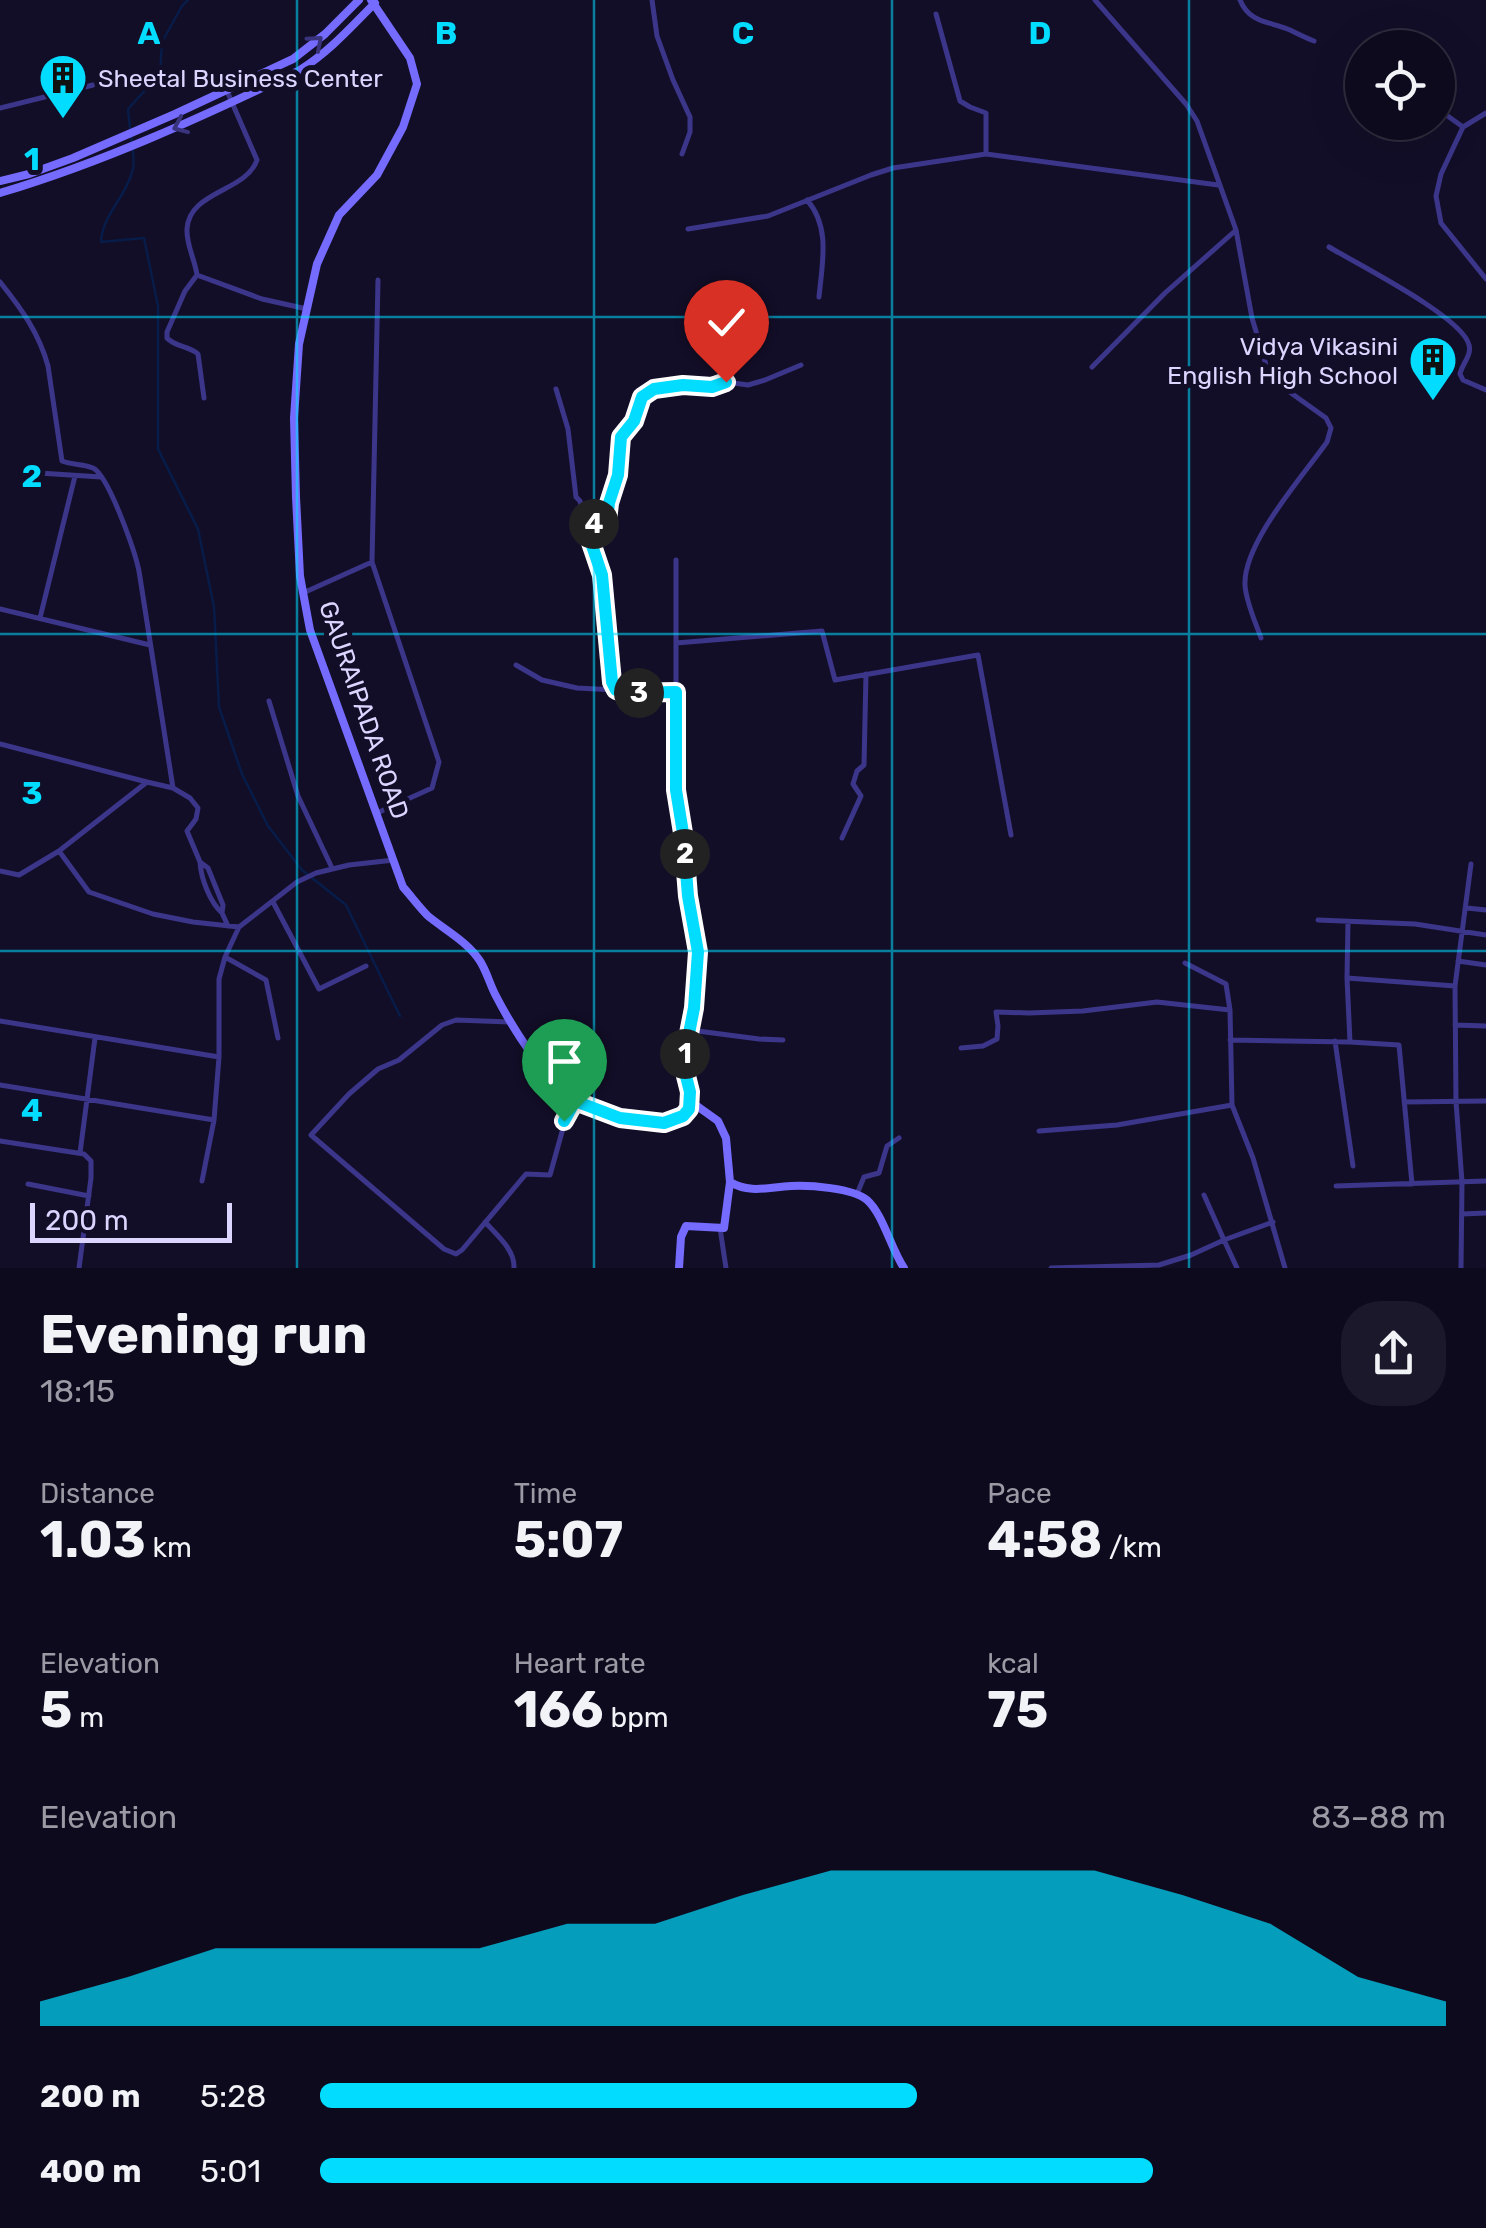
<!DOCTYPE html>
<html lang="en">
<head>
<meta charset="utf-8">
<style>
	body { margin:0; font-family:Rubik,sans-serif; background:#1c182b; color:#f1f3f6; height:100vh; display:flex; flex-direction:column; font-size:38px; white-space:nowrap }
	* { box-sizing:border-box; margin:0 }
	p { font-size:32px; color:#9b9aa4 }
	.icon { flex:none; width:55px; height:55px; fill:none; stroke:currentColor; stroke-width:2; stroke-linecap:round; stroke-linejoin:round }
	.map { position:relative; height:1268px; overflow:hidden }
	.side { display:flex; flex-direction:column; background:#0e0a1e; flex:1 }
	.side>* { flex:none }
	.buttons { position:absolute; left:1345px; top:30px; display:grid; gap:20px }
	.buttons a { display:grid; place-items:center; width:110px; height:110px; border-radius:50%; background:#0e0a1e; box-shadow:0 10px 40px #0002,0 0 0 2px #2e2b3c; font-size:50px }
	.scale { position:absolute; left:30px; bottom:25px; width:202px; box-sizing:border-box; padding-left:10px; border:5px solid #dbd5ff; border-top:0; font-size:28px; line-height:35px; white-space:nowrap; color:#dbd5ff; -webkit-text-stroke:8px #130e28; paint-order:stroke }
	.pin { position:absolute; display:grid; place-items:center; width:85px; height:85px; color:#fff; margin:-102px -42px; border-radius:50% 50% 50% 0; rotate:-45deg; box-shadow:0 0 10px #0007 }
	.pin .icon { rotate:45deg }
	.km { position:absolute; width:50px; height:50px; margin:-25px; border-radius:50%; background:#222; color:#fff; font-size:28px; line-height:50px; text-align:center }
	.round { display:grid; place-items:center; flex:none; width:105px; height:105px; border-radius:40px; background:#1c182b }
	.summary { display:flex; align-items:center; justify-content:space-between; height:170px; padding:0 40px }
	h1 { font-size:55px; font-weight:700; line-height:75px }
	.metrics { display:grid; grid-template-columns:repeat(3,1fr); gap:15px; height:170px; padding:10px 40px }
	.metrics div { display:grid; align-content:center }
	.metrics b { font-size:50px; font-weight:700 }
	.metrics small { font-size:28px; font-weight:400 }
	.metrics p { font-size:28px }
	.chart { height:280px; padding:20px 40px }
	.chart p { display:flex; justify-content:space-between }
	.chart svg { width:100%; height:180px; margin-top:10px; fill:#01dcff; opacity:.7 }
	ul { padding:0 40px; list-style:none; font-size:32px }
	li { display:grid; grid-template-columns:160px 120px 1fr; align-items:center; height:75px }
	li i { height:25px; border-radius:12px; background:#01dcff }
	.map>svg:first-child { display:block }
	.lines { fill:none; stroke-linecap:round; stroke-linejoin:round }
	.stream { stroke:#071c48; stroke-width:2.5 }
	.street { stroke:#3c368a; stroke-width:5 }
	.secondary { stroke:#756cff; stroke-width:8 }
	.oneway { stroke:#3a347e }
	.route-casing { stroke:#fff; stroke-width:20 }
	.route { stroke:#01dcff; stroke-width:12 }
	.grid { fill:none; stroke:#01dcff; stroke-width:2.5; stroke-opacity:0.55 }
	.labels { text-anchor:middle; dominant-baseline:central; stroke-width:10; stroke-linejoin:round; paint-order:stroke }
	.poi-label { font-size:25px; fill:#dbd5ff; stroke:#130e28; text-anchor:start }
	.street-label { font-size:25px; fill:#dbd5ff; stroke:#130e28 }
	.grid-label { font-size:32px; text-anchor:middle; font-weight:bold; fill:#01dcff; stroke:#130e28; stroke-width:10; stroke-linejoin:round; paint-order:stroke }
</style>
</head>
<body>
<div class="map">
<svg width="1486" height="1268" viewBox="0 0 1486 1268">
	<rect width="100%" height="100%" fill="#130e28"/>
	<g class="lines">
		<path class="stream" d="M130 128 128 109 160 74 162 42 182 6 188 0
			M131 136C132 146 135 159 133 169 127 196 102 215 101 242L144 238 158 306V449L198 529 214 607 219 707 242 774 268 826 302 870 346 905 400 1016"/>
		<path class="street" d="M652 0 657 36 673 80 690 117V132L682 154
			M1095 0 1186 104 1197 121 1236 230 1252 318 1270 378 1326 418 1331 428 1327 442C1303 476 1243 543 1245 585 1246 602 1255 621 1261 638
			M1240 0C1250 24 1270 21 1290 30 1298 34 1306 38 1314 41
			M936 14 960 101 970 107 986 113V154
			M0 108 93 85
			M1438 109 1463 127
			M1486 113 1463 127 1441 174 1436 196 1441 223 1486 279
			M807 200C831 227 822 264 819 297
			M688 229 768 216 871 175 893 168 986 154 1218 185
			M1329 247C1357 264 1463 317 1469 345 1472 355 1462 364 1460 374L1463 380 1486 390
			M197 275 262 299 307 309
			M0 282C21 308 39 333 48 366L62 461C72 465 84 464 93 468 109 476 135 552 139 571L173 788 190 798 198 808 196 819 187 831 200 862 208 868 223 905 222 913 228 926
			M1092 367 1165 293 1235 231
			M556 389 568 429 576 497 580 501 584 520 602 575 613 682 616 690 624 693 676 692
			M204 398 198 354C189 346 175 347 167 338V332L185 291 197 275C195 260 186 244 187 229 189 191 246 192 257 160L227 91
			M39 473 101 477
			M585 525 607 522 609 503 619 475 621 437 632 424 642 397 647 392 654 389 683 385 712 387 726 382 748 385 765 380 801 365
			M676 560V791L683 833 688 896 698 952 694 1008 683 1065 690 1092V1101
			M303 593 372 562
			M0 609 150 645
			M40 618 75 476
			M676 643 822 631 835 680 978 655 1011 835
			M516 665 542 680 577 688 616 690
			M269 701 298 796 332 868
			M0 744 147 782 59 851
			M147 782 173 788
			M377 813 432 788 439 762 372 562 378 280
			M842 838 861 796 853 784 857 771 864 765 866 674
			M200 862C201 879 210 902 222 913
			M0 871 19 875 59 851 89 892 153 914 193 922 239 927 297 882 316 873 349 865 394 860
			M273 902 319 989 366 966
			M1467 908 1486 910
			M1318 920 1415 924 1486 935
			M1348 922 1347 978 1350 1042
			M225 957 266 980 278 1038
			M1458 961 1486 965
			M1185 963 1226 984 1230 1010
			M1347 978 1455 986
			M0 1021 219 1057
			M511 1022 456 1020 442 1025 399 1060 378 1069 349 1094 311 1135 444 1249 456 1254 462 1250 526 1174 550 1175 565 1121 575 1101
			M1455 1025 1486 1026
			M690 1030 759 1039 783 1040
			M1230 1040 1350 1042 1399 1045 1412 1184
			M1335 1041 1353 1166
			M961 1048 983 1046 997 1039 998 1026 996 1012 1029 1013 1083 1011 1157 1002 1230 1010 1232 1105
			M0 1085 214 1120 219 1057V979L225 957 239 927
			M1404 1102 1486 1101
			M1039 1131 1117 1125 1232 1105 1253 1158 1285 1268
			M0 1141 84 1154 91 1161V1178L79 1268
			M80 1153 95 1038
			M202 1181 214 1120
			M28 1184 89 1196
			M1336 1186 1486 1181
			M857 1194 864 1177 879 1173 887 1146 899 1138
			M1204 1195 1224 1240 1273 1222
			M1462 1214 1486 1213
			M485 1222C497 1235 515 1250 514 1268
			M720 1228 726 1268
			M1051 1268 1159 1265 1191 1255 1224 1240 1237 1268
			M1461 1268 1462 1182 1456 1102 1455 986 1471 864"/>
		<path class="secondary" d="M371 0 410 58 417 84 403 127 377 175 339 215 317 264 299 344 294 418 296 497 300 576 310 630 403 887C411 896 419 907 428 916 445 930 468 942 480 961 487 972 490 985 496 996 512 1027 545 1080 574 1100 592 1112 641 1124 663 1122 676 1122 689 1115 690 1101L718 1121 726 1138 730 1182C750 1194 769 1187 791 1186 809 1185 853 1188 867 1200 883 1214 891 1249 904 1268
			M0 181 29 174 73 158 175 114 293 59 325 34 359 0
			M0 193C104 162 202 117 300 70 329 52 351 27 375 3
			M679 1268 681 1237 686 1226 724 1228 730 1182"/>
	</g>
	<defs><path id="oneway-chevron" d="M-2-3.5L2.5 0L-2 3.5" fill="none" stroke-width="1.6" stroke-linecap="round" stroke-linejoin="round" transform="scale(2.5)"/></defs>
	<g class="oneway">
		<use href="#oneway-chevron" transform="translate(316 42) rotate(-41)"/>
		<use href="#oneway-chevron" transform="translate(180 126) rotate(157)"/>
	</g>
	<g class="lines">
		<g class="route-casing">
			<path id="route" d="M564 1121 575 1101 620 1118 664 1123 683 1116 689 1109 690 1092 683 1064 694 1008 698 952 688 896 683 833 676 790V692L624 693 616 690 612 682 602 575 585 525 607 522 609 503 618 475 621 437 634 421 642 397 654 389 683 385 712 387 726 382"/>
		</g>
		<use href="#route" class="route"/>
	</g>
	<path class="grid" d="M297 0V1268M594 0V1268M892 0V1268M1189 0V1268M0 317H1486M0 634H1486M0 951H1486"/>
	<defs>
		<g id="building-pin" transform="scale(2.5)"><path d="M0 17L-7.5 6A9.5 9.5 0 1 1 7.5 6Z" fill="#01dcff" stroke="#130e28"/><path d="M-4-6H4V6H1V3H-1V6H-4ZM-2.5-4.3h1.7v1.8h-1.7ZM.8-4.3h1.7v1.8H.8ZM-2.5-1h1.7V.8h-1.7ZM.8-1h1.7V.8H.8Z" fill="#111"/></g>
	</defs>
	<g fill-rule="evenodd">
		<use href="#building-pin" x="63" y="78"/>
		<use href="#building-pin" x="1433" y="360"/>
	</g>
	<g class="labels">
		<g class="poi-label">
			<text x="98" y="78">Sheetal Business Center</text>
			<text x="1398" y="346" text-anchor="end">Vidya Vikasini<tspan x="1398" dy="29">English High School</tspan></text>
		</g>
		<g class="street-label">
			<text transform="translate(364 710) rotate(71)">GAURAIPADA ROAD</text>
		</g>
	</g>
	<g class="grid-label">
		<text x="149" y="44">A</text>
		<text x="446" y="44">B</text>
		<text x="743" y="44">C</text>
		<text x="1040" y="44">D</text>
		<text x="32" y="170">1</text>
		<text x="32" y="487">2</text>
		<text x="32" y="804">3</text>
		<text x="32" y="1121">4</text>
	</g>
</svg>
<div class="buttons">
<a><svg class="icon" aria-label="locate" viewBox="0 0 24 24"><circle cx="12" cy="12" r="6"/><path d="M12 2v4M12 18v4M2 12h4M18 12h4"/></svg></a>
</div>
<div class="scale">200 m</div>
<div class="pin" style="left:564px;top:1121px;background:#1e9e55"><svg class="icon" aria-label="arrive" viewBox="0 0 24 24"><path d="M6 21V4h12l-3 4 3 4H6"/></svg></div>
<div class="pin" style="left:726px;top:382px;background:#d93025"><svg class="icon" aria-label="check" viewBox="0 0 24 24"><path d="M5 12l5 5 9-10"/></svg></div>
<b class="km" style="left:685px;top:1054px">1</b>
<b class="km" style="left:685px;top:854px">2</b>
<b class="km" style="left:639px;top:693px">3</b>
<b class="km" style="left:594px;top:524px">4</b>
</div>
<section class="side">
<div class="summary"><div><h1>Evening run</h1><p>18:15</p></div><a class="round"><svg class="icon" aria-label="share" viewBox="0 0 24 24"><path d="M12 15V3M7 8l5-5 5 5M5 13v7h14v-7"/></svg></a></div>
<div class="metrics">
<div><p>Distance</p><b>1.03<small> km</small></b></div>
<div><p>Time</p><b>5:07</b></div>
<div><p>Pace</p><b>4:58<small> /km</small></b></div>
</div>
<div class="metrics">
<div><p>Elevation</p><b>5<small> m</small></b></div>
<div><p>Heart rate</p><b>166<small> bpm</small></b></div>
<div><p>kcal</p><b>75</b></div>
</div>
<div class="chart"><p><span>Elevation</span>83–88 m</p>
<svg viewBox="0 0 160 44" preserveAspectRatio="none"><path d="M0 44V38L10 32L20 25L30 25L40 25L50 25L60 19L70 19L80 12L90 6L100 6L110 6L120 6L130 12L140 19L150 32L160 38V44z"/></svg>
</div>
<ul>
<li><b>200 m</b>5:28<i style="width:53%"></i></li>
<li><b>400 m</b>5:01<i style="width:74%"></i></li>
</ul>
</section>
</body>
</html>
